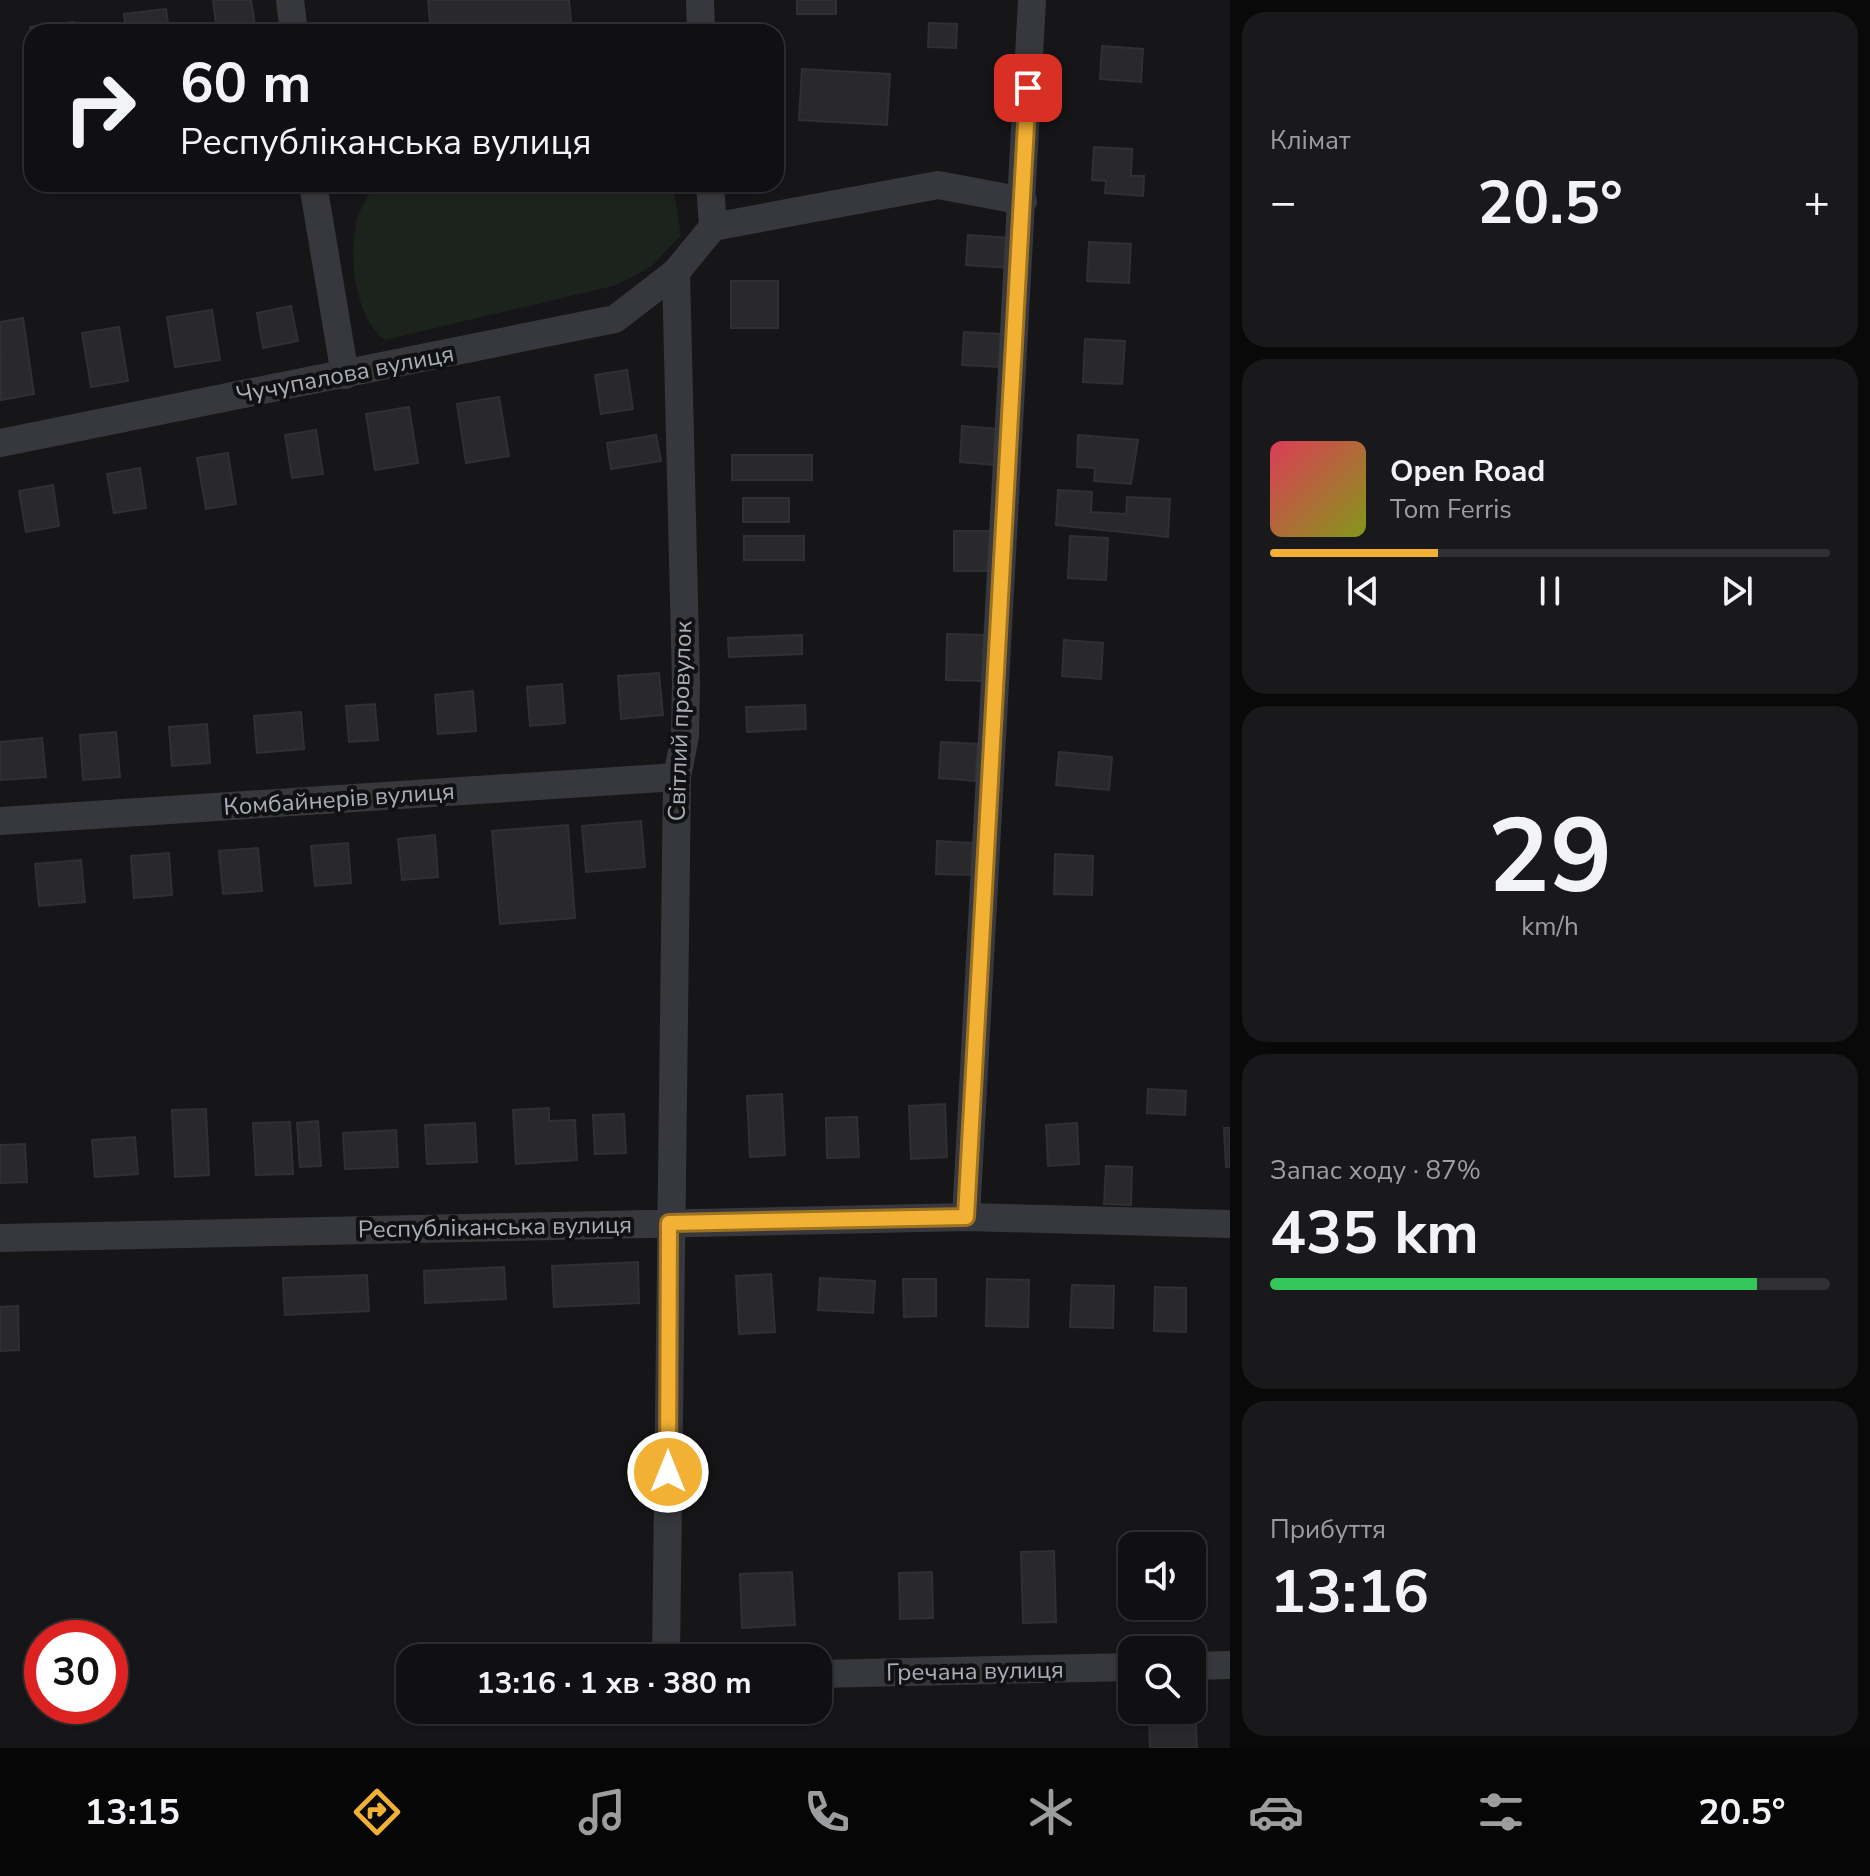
<!DOCTYPE html>
<html lang="uk">
<head>
<meta charset="utf-8">
<style>
  :root { --surface:#101012; --page:#19191b; --text:#f1f3f6; --muted:#9c9d9f; --line:#303032; --accent:#f2b134 }
  body { margin:0; font-family:"Nunito Sans",sans-serif; background:var(--page); color:var(--text); height:100vh; display:flex; flex-direction:column; font-size:30px; white-space:nowrap }
  * { box-sizing:border-box; margin:0 }
  p { font-size:26px; color:var(--muted) }
  .icon { flex:none; width:44px; height:44px; fill:none; stroke:currentColor; stroke-width:2; stroke-linecap:round; stroke-linejoin:round }
  .map { position:relative; flex:1; overflow:hidden }
  .panel { display:flex; flex-direction:column; gap:12px; padding:12px; background:#09090a; width:640px }
  .panel>* { flex:none }
  .banner { position:absolute; left:24px; top:24px; width:760px; height:168px; border-radius:24px; box-shadow:0 2px 6px #0004,0 0 0 2px var(--line); background:#101012; color:var(--text); overflow:hidden }
  .tools { position:absolute; left:1118px; top:1532px; display:grid; gap:16px }
  .tools a { display:grid; place-items:center; width:88px; height:88px; border-radius:16px; background:var(--surface); box-shadow:0 2px 6px #0004,0 0 0 2px var(--line); font-size:40px }
  .speed { position:absolute; left:24px; top:1620px; display:flex; gap:16px; font-size:40px; font-weight:700; text-align:center }
  .speed>* { display:grid; place-content:center; width:104px; height:104px; border-radius:50%; background:var(--surface); box-shadow:0 2px 6px #0004,0 0 0 2px var(--line); line-height:1 }
  .speed .limit { border:12px solid #d22; background:#fff; color:#111 }
  .pin { position:absolute; display:grid; place-items:center; width:68px; height:68px; color:#fff; margin:-34px; border-radius:16px; box-shadow:0 4px 12px #0006 }
  .me { position:absolute; width:88px; margin:-44px; rotate:0deg; stroke-linejoin:round; filter:drop-shadow(0 0 6px #0008) }
  .turn { display:flex; align-items:center; gap:28px; height:168px; padding:0 24px; font-size:36px }
  .turn .icon { width:104px; height:104px; stroke-width:2.5 }
  .turn b { display:block; font-size:56px; line-height:68px }
  .big { font-size:60px; font-weight:700; line-height:1.1 }
  .panel .card { flex:1; display:flex; flex-direction:column; justify-content:center; gap:12px; min-width:0; padding:0 28px; border-radius:24px; background:var(--page) }
  .panel .dial { align-items:center; gap:0 }
  .dial b { font-size:104px; line-height:1 }
  .song { display:flex; align-items:center; gap:24px }
  .cover { width:96px; height:96px; border-radius:12px; background:linear-gradient(135deg,hsl(350 70% 55%),hsl(70 70% 35%)) }
  .played { height:8px; border-radius:4px; background:linear-gradient(90deg,var(--accent) 30%,var(--line) 30%) }
  .keys { display:flex; justify-content:space-around; direction:ltr }
  .heat { display:flex; justify-content:space-between; align-items:center; font-size:44px; direction:ltr }
  .charge { height:12px; border-radius:6px; background:linear-gradient(90deg,#34c759 87%,var(--line) 0) }
  .trip { position:absolute; left:396px; top:1644px; width:436px; height:80px; border-radius:24px; background:var(--surface); box-shadow:0 2px 6px #0004,0 0 0 2px var(--line); font-weight:700; line-height:80px; text-align:center }
  .menu { display:flex; height:128px; justify-content:space-around; align-items:center; background:#060607; color:var(--muted) }
  .menu .icon { width:56px; height:56px }
  .menu .selected { color:var(--accent) }
  .menu b { font-size:36px; color:var(--text) }
  main { display:flex; flex:1; min-height:0 }
  .map>svg:first-child { display:block }
  .green { fill:#1c231d }
  .building { fill:#29292c; stroke:#303034; stroke-width:2 }
  .lines { fill:none; stroke-linecap:round; stroke-linejoin:round }
  .minor { stroke:#37383d; stroke-width:28 }
  .route-casing { stroke:#9d7322; stroke-width:20 }
  .route { stroke:#f2b134; stroke-width:14 }
  .labels { text-anchor:middle; stroke-width:8; stroke-linejoin:round; paint-order:stroke }
  .street-label { font-size:24px; fill:#a8adb8; stroke:#111113 }
</style>
</head>
<body>
<main>
<div class="map">
<svg width="1230" height="1748" viewBox="0 0 1230 1748">
  <rect width="100%" height="100%" fill="#161618"/>
  <path class="green" d="M376 184H660L674 193 681 235 652 266 617 285 384 340C355 314 349 262 356 223 358 211 369 195 376 184Z"/>
  <path class="building" d="M213 0H251L256 32H217Z
    M428 0H569L572 32H544V29L431 32Z
    M797 0H836V14H797Z
    M166 9 169 32H126L124 14Z
    M73 22 74 32H32V43L30 27Z
    M929 23 957 24 956 48 928 47Z
    M1102 46 1143 49 1141 82 1100 79Z
    M802 69 890 74 887 125 799 120Z
    M1094 147 1132 149 1131 176H1144L1143 196 1105 193 1106 181 1092 180Z
    M968 235 1011 238 1010 268 966 265Z
    M1089 242 1131 244 1129 283 1087 281Z
    M731 281H778V328H731Z
    M291 306 298 341 263 348 257 313Z
    M212 310 220 360 175 367 167 317Z
    M23 318 34 394 1 400 0 322Z
    M119 327 128 381 91 387 82 333Z
    M964 332 1001 334 1000 367 962 365Z
    M1085 339 1125 341 1122 384 1083 382Z
    M627 370 633 409 601 414 595 375Z
    M499 397 509 456 466 463 457 404Z
    M409 407 418 463 375 470 366 414Z
    M962 426 998 429 995 465 960 462Z
    M316 430 323 474 292 478 285 435Z
    M656 435 661 461 611 469 607 443Z
    M1078 435 1138 440 1131 484 1094 481 1095 468 1077 467Z
    M228 453 236 504 206 509 197 458Z
    M732 455H812V480H732Z
    M140 468 146 508 114 513 107 474Z
    M53 485 59 526 26 532 19 491Z
    M1058 490 1092 492 1091 512 1126 514 1127 497 1170 499 1168 537 1056 525Z
    M743 498H789V522H743Z
    M954 531H991L990 571H954Z
    M744 536H804V560H744Z
    M1070 536 1108 538 1106 580 1068 578Z
    M947 634 984 635 983 681 946 680Z
    M802 635V654L729 657 728 638Z
    M1064 640 1103 643 1101 679 1062 676Z
    M659 673 663 715 621 719 618 676Z
    M562 684 565 723 530 726 527 687Z
    M473 691 476 731 438 734 435 695Z
    M375 704 378 740 349 742 346 706Z
    M805 705 806 729 747 732 746 707Z
    M301 712 304 749 257 753 254 716Z
    M207 724 210 763 172 766 169 727Z
    M116 732 120 777 83 780 80 735Z
    M42 738 46 777 0 780V742Z
    M941 742 978 744 975 781 939 778Z
    M1059 752 1112 757 1109 790 1056 785Z
    M641 821 645 867 586 872 582 826Z
    M568 825 575 918 500 924 492 831Z
    M435 835 438 877 402 880 398 839Z
    M937 841 973 843 972 875 936 874Z
    M348 843 351 883 315 886 311 846Z
    M258 848 262 891 223 894 219 851Z
    M169 853 172 895 134 898 131 856Z
    M1055 854 1093 856 1092 895 1054 894Z
    M81 860 85 902 39 906 35 864Z
    M1148 1089 1186 1091 1185 1115 1147 1113Z
    M782 1094 785 1155 750 1157 747 1096Z
    M945 1104 947 1157 911 1159 909 1106Z
    M549 1108V1121L575 1120 577 1160 516 1164 513 1110Z
    M206 1109 209 1175 175 1177 172 1110Z
    M624 1114 626 1153 595 1154 593 1115Z
    M857 1117 859 1157 827 1158 826 1118Z
    M318 1121 321 1166 300 1167 297 1123Z
    M290 1122 293 1174 256 1175 253 1123Z
    M475 1123 477 1162 427 1164 425 1125Z
    M1077 1123 1079 1164 1048 1166 1046 1125Z
    M1224 1128H1230V1167H1226Z
    M396 1130 398 1167 345 1169 343 1133Z
    M135 1137 138 1174 95 1177 92 1140Z
    M25 1144 27 1182 0 1183V1145Z
    M1106 1166 1132 1167 1131 1205 1104 1204Z
    M638 1262 639 1303 554 1307 552 1266Z
    M504 1267 506 1299 425 1303 424 1271Z
    M771 1274 775 1332 739 1334 736 1276Z
    M367 1275 369 1311 285 1315 283 1278Z
    M820 1278 875 1281 873 1313 818 1310Z
    M903 1279H936V1316L904 1317Z
    M987 1279 1029 1280 1028 1327 986 1326Z
    M1072 1285 1114 1286 1113 1328 1070 1327Z
    M1155 1287 1186 1288V1332L1154 1331Z
    M18 1306 19 1350 0 1351V1307Z
    M1054 1551 1056 1622 1023 1623 1021 1552Z
    M792 1572 795 1625 742 1628 740 1574Z
    M932 1572 933 1618 900 1619 899 1573Z
    M1126 1584H1132V1606H1164V1620H1126Z
    M1192 1708H1195L1197 1748H1150L1149 1710Z"/>
  <g class="lines">
    <path class="minor" d="M290 0 294 32
      M700 0 701 32
      M313 184 345 375
      M713 227 938 185 1023 201
      M0 443 615 319 676 272
      M0 821 677 777
      M966 1217 1032 0
      M0 1238 966 1217 1230 1224
      M666 1658 677 777 685 736 686 683 676 272 713 227 710 184
      M1192 1666 1230 1665
      M818 1674 1132 1667"/>
  </g>
  <g class="lines">
    <g class="route-casing">
      <path id="route" d="M668 1472 669 1223 966 1217 1028 88"/>
    </g>
    <use href="#route" class="route"/>
  </g>
  <g class="labels">
    <g class="street-label">
      <text transform="translate(345 374) rotate(-11)" y="8">Чучупалова вулиця</text>
      <text transform="translate(680 721) rotate(-88)" y="8">Світлий провулок</text>
      <text transform="translate(339 799) rotate(-4)" y="8">Комбайнерів вулиця</text>
      <text transform="translate(495 1227) rotate(-1)" y="8">Республіканська вулиця</text>
      <text transform="translate(975 1671) rotate(-1)" y="8">Гречана вулиця</text>
    </g>
  </g>
</svg>
<div class="tools">
<a><svg class="icon" aria-label="sound" viewBox="0 0 24 24"><path d="M4 9h4l5-4v14l-5-4H4zM17 9q2 3 0 6"/></svg></a>
<a><svg class="icon" aria-label="search" viewBox="0 0 24 24"><circle cx="10" cy="10" r="6"/><path d="M15 15l6 6"/></svg></a>
</div>
<div class="speed"><div class="limit">30</div></div>
<div class="pin" style="left:1028px;top:88px;background:#d93025"><svg class="icon" aria-label="arrive" viewBox="0 0 24 24"><path d="M6 21V4h12l-3 4 3 4H6"/></svg></div>
<svg class="me" style="left:668px;top:1472px" viewBox="-20 -20 40 40"><circle r="17" fill="#f2b134" stroke="#fff" stroke-width="3"/><path d="M0-11L8 9 0 5-8 9z" fill="#fff"/></svg>
<div class="trip">13:16 · 1 хв · 380 m</div>
<div class="banner">
<div class="turn"><svg class="icon" aria-label="right" viewBox="0 0 24 24"><path d="M7 20v-9h11M14 6l5 5-5 5"/></svg><div><b>60 m</b>Республіканська вулиця</div></div>
</div>
</div>
<section class="panel">
<div class="card"><p>Клімат</p>
<div class="heat"><a>−</a><b class="big">20.5°</b><a>+</a></div>
</div>
<div class="card">
<div class="song"><i class="cover"></i><div><b>Open Road</b><p>Tom Ferris</p></div></div>
<div class="played"></div>
<div class="keys"><svg class="icon" aria-label="previous" viewBox="0 0 24 24"><path d="M18 5L8 12l10 7zM5 5v14"/></svg><svg class="icon" aria-label="pause" viewBox="0 0 24 24"><path d="M8 5v14M16 5v14"/></svg><svg class="icon" aria-label="next" viewBox="0 0 24 24"><path d="M6 5l10 7-10 7zM19 5v14"/></svg></div>
</div>
<div class="card dial"><b>29</b><p>km/h</p></div>
<div class="card"><p>Запас ходу · 87%</p><b class="big">435 km</b><div class="charge"></div></div>
<div class="card"><p>Прибуття</p><b class="big">13:16</b></div>
</section>
</main>
<nav class="menu">
<b>13:15</b>
<svg class="icon selected" aria-label="directions" viewBox="0 0 24 24"><path d="M12 3l9 9-9 9-9-9zM9 14v-3h6M13 9l2 2-2 2"/></svg>
<svg class="icon" aria-label="music" viewBox="0 0 24 24"><path d="M9 18V5l10-2v13"/><circle cx="6" cy="18" r="3"/><circle cx="16" cy="16" r="3"/></svg>
<svg class="icon" aria-label="phone" viewBox="0 0 24 24"><path d="M5 4h4l2 5-3 2q2 4 5 5l2-3 5 2v4C11 20 4 13 5 4z"/></svg>
<svg class="icon" aria-label="climate" viewBox="0 0 24 24"><path d="M12 3v18M4 7l16 10M4 17L20 7"/></svg>
<svg class="icon" aria-label="car" viewBox="0 0 24 24"><path d="M5 17H2v-5l4-1 3-4h7l3 4 3 1v5h-3M9 17h6M6 11h13"/><circle cx="7" cy="17" r="2"/><circle cx="17" cy="17" r="2"/></svg>
<svg class="icon" aria-label="filters" viewBox="0 0 24 24"><path d="M4 7h16M4 17h16"/><circle cx="9" cy="7" r="2"/><circle cx="15" cy="17" r="2"/></svg>
<b>20.5°</b>
</nav>
</body>
</html>
